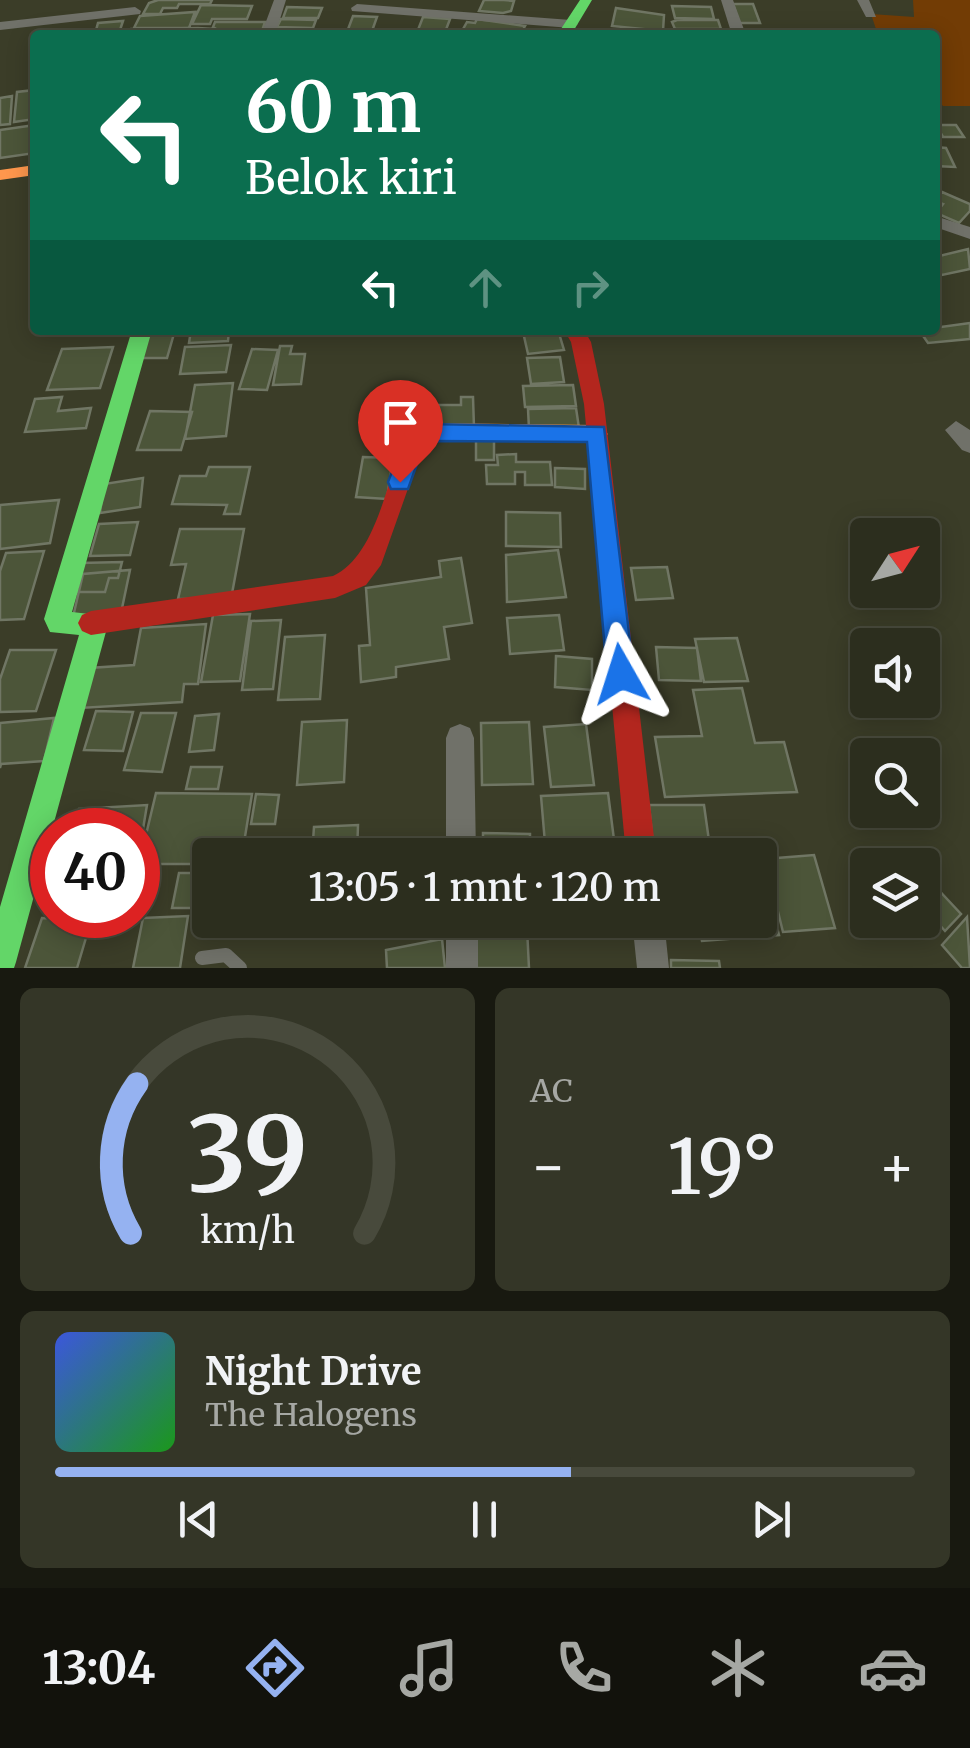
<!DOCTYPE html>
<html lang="id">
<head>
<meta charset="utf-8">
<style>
  :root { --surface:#2c2e1e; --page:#343627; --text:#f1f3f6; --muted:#a6a8a4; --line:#484a3c; --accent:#95b2f1 }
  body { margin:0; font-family:Merriweather,serif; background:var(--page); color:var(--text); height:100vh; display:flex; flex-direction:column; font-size:38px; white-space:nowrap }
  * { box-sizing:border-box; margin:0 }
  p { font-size:32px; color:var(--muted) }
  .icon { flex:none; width:55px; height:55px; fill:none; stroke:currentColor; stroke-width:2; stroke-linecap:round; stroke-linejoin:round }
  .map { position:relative; height:968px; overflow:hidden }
  .drawer { display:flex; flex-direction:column; gap:20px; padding:20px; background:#181910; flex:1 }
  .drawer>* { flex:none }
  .banner { position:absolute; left:30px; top:30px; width:910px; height:305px; border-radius:10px; box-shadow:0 5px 25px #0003,0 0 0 2px var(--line); background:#0b6e4f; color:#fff; overflow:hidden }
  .needle { width:65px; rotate:54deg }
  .buttons { position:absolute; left:850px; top:518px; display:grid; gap:20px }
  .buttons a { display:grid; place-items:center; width:90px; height:90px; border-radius:10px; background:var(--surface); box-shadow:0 5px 25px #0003,0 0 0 2px var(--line); font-size:50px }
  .speed { position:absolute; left:30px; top:808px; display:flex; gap:20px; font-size:50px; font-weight:700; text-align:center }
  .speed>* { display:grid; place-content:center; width:130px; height:130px; border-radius:50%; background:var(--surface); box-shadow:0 5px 25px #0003,0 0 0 2px var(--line); line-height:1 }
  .speed .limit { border:15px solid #d22; background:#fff; color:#111 }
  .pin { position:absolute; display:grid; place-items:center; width:85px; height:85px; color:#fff; margin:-102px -42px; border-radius:50% 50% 50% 0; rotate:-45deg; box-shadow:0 0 10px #0007 }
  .pin .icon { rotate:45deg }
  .me { position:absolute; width:110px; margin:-55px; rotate:354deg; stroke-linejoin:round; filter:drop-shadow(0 0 8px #0008) }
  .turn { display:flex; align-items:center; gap:35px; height:210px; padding:0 50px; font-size:45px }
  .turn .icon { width:130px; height:130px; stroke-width:2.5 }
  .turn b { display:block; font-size:70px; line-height:85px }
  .lanes { display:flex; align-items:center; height:95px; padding:0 50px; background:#0003; justify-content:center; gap:50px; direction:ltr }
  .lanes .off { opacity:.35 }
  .big { font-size:75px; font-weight:600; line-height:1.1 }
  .drawer .card { flex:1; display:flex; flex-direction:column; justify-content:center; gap:15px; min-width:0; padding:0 35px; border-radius:15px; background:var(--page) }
  .drawer .dial { align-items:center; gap:0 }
  .dial svg { height:260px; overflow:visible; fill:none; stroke:var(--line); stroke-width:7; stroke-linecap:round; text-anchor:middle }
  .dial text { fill:var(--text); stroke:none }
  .song { display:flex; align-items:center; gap:30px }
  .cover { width:120px; height:120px; border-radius:15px; background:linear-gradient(135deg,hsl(230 70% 55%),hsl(120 70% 35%)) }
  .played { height:10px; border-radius:5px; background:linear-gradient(90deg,var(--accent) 60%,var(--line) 60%) }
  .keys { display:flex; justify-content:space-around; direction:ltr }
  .heat { display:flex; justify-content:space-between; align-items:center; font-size:55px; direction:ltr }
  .drawer .tiles { flex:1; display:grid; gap:20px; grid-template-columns:1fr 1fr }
  .card:last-child { grid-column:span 2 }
  .trip { position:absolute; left:192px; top:838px; width:585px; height:100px; border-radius:10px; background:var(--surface); box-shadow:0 5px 25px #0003,0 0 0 2px var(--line); font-weight:600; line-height:100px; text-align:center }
  .tabs { display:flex; height:160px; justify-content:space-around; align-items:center; background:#12120c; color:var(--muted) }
  .tabs .icon { width:70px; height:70px }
  .tabs .active { color:var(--accent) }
  .tabs b { font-size:45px; color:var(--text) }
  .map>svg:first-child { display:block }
  .green { fill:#723c05 }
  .building { fill:#4c5539; stroke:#707664; stroke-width:2.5 }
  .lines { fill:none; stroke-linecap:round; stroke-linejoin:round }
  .lane { stroke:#707169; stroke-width:14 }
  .street { fill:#707169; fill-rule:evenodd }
  .fast { fill:#63d668; fill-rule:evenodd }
  .slow { fill:#ff974d; fill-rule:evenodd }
  .jam { fill:#b3261e; fill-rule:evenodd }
  .route { fill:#1a73e8; stroke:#114b97; stroke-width:2.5 }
</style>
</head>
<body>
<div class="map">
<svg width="970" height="968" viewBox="0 0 970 968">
  <rect width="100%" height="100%" fill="#3b3d28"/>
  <path class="green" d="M913 0H970V106H943L935 97V35H878L871 14 914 17Z"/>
  <path class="building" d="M158 0H212L210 4H179L177 8H163L160 14H143L149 3Z
    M484 0H504L514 1 511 11 503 13 479 11Z
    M733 4H753L760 23H739Z
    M201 5 252 6 247 19H212L210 24H192Z
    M672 6 711 7 714 19 675 18Z
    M287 7 322 8 318 18H283Z
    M616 8 664 15 663 31 612 26Z
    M195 12 189 28H134L140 16Z
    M353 16 377 17 372 31 347 32Z
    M423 17 450 19 444 35H416Z
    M281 19 316 20 313 28 277 27Z
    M477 19 525 26 520 35 462 31 467 22 475 23Z
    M677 20H718L721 29H675L672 22Z
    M123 21 119 33 95 34 98 23Z
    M215 22H265L262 31H234L226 35 213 27Z
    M198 28 214 29 222 35H127L131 29Z
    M35 90V119L14 122 17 92Z
    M12 96 10 124 0 125V98Z
    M35 125V153L0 158V130Z
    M936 125H956L964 137H943Z
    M935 147 946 148 955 167 935 166Z
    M942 192 970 204V211L959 223 936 213 943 204 935 201Z
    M968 249 970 269 942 275 935 269V257Z
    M970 323V339L928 343 919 330Z
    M147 330H175L167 358H137Z
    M191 330H229L228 341 189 343Z
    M558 330 564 350 528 354 523 332Z
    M231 345 226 372 180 374 185 347Z
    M280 346H292L290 354H305L301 384 273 385Z
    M113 347 100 388 47 390 62 349Z
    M252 349 278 350 267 390 239 389Z
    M560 357 564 382 531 384 527 358Z
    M233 383 226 436 185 439 195 385Z
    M573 385 576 406 525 407 523 386Z
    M62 397 58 411 91 408 86 428 25 432 35 399Z
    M461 397H473L474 428H434V405H461Z
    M576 408 579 428 529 429 528 409Z
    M150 411 192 412 181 450H137Z
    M476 439H494V460H476Z
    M516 454V462H550L552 485H525V472H515V484H487L486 465H498L497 455Z
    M363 457 393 458 387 499 356 497Z
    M209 467H250L240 514H224L227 505 172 504 180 476H206Z
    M555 468 585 469V489L555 487Z
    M143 478 140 507 100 513 104 484Z
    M59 500 50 543 0 549V505Z
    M506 512 560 513 561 547 506 546Z
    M138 522 130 555 90 556 99 524Z
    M180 529H244L231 599H178L186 564 171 565Z
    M558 550 566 597 507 602 506 555Z
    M44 551 24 619 0 620V571L6 553Z
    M461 558 472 623 444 627 449 659 396 667V677L361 682 359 646 370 645 366 588 441 577 439 561Z
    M122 562 118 578H109L105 592H71L80 563Z
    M667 567 673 598 636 600 631 568Z
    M130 570 121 613 73 617 83 574Z
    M250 614 240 681 201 682 213 615Z
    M559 615 564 650 510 654 507 618Z
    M281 620 273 689 242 690 251 621Z
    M206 624 198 684H184L182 702 80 708 89 668 134 665 141 628Z
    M325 635 320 699 278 700 285 637Z
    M737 638 748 681 704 682 695 639Z
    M656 647 697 648 701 681 659 680Z
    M10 650H56L36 711 0 712V679Z
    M556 656 592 659V690L555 687Z
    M742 688 755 743 784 742 797 792 665 797 655 737 702 736 693 690Z
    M96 711 133 712 123 751 84 750Z
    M141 713H176L162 772 124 770Z
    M219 714 214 750 189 752 195 716Z
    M54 718 44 761 1 764 0 768V723Z
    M347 720 344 782 297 785 302 722Z
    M529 722 533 784 482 785 481 723Z
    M586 724 594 785 551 787 544 727Z
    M191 767H222L218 789H186Z
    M156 793 252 794 242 855H210V864H139Z
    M608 793 616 855H546L541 796Z
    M256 794 279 795 275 824H251Z
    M147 805 138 859V830H74L79 809Z
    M649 805H704L711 855H654Z
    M358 825 357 855H312L314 827Z
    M483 833 530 834V855H483Z
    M814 855 835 928 783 932 765 859Z
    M179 873H210V908H172Z
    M760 877H764L779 935 702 941 698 920H760Z
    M933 884 961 914 945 931 922 905V896Z
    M188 916 180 968H133L143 918Z
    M967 917 970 968H962L942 945Z
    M42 918 91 921 77 968H25Z
    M527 928 529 968H467L466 930Z
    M442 939 445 968H387L386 950Z
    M671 960 719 961 720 968H671Z"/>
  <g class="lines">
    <path class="lane" d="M202 958 226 955 240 968"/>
    <path class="street" d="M274 0H286L275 35H261Z
      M721 0H733L746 35H732Z
      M857 0H869L876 17H866Z
      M357 4 571 20 578 24 571 28 352 11 351 8Z
      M135 7 141 11 140 14 0 30V22Z
      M935 216 970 227V239L935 227Z
      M956 421 970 430V453L962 450 945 430Z
      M460 724 470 728 474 738 476 855H446V738L450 728Z
      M446 920H478V968H446Z
      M632 920H664L669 968H637Z"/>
    <path class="fast" d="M580 0H592L571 35H557Z
      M132 330H152L72 612 98 615 107 628 16 962 14 968H0V907L79 635 50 632 44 619Z"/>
    <path class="slow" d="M35 165V175L0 180V170Z
      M428 423 597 425 608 434 597 443 433 441 419 455H403L400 449 420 426Z"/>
    <path class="jam" d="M564 330H584L591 342 604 404 656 855H626L584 404 571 342Z
      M411 440 419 443 422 449 381 565 366 585 335 598 91 635 82 631 78 623 82 615 91 611 333 576C373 558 386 489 400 449L403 443Z"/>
  </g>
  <path class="route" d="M428 424 604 427 634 674 630 683 621 687 611 683 607 674 587 442 432 441 422 450 408 489H391L388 482 405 438Z"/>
</svg>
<div class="buttons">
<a><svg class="needle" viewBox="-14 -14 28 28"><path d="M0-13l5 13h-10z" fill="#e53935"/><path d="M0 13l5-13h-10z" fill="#a6a8a4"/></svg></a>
<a><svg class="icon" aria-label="sound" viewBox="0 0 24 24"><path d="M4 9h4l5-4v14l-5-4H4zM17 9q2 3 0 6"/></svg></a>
<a><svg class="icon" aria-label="search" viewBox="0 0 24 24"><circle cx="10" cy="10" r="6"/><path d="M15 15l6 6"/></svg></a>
<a><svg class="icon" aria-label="layers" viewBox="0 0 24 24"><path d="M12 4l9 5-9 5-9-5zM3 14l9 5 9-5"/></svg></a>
</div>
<div class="speed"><div class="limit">40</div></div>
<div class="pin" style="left:400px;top:482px;background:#d93025"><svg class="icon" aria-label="arrive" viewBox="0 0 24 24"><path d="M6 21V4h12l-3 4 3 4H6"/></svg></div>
<svg class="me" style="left:621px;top:674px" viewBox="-20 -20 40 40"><path d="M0-17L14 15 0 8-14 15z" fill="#1a73e8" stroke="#fff" stroke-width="4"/></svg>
<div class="trip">13:05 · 1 mnt · 120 m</div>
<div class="banner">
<div class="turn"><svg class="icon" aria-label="left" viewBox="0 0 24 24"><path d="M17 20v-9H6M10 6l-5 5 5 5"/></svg><div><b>60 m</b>Belok kiri</div></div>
<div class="lanes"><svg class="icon" aria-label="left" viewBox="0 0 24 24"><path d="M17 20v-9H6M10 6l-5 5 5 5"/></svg><svg class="icon off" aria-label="ahead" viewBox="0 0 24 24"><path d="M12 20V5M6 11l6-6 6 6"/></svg><svg class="icon off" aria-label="right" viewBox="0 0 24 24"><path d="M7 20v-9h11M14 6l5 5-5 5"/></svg></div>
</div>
</div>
<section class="drawer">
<div class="tiles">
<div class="card dial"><svg viewBox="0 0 100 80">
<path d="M14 69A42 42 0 1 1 86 69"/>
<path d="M14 69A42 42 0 0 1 16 23" stroke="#95b2f1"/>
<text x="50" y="56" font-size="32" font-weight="700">39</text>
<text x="50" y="72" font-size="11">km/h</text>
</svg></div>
<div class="card"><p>AC</p>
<div class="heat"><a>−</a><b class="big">19°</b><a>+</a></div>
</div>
<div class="card">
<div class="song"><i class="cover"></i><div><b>Night Drive</b><p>The Halogens</p></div></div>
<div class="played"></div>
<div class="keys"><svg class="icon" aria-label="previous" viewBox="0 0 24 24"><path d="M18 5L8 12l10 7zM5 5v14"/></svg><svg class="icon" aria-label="pause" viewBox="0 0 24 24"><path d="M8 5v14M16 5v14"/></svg><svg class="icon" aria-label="next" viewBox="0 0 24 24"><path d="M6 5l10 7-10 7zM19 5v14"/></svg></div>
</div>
</div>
</section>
<nav class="tabs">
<b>13:04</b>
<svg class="icon active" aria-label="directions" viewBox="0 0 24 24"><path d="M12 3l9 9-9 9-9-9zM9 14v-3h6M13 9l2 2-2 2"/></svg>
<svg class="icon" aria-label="music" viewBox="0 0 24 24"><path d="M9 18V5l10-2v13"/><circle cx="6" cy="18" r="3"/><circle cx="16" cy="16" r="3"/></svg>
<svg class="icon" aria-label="phone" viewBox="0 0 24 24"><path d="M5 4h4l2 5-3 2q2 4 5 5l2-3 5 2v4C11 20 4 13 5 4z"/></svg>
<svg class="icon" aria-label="climate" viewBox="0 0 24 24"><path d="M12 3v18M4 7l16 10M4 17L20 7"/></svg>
<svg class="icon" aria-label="car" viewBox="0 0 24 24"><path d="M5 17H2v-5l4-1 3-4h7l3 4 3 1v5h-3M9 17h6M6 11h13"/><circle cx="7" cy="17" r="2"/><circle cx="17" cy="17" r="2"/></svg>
</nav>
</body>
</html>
